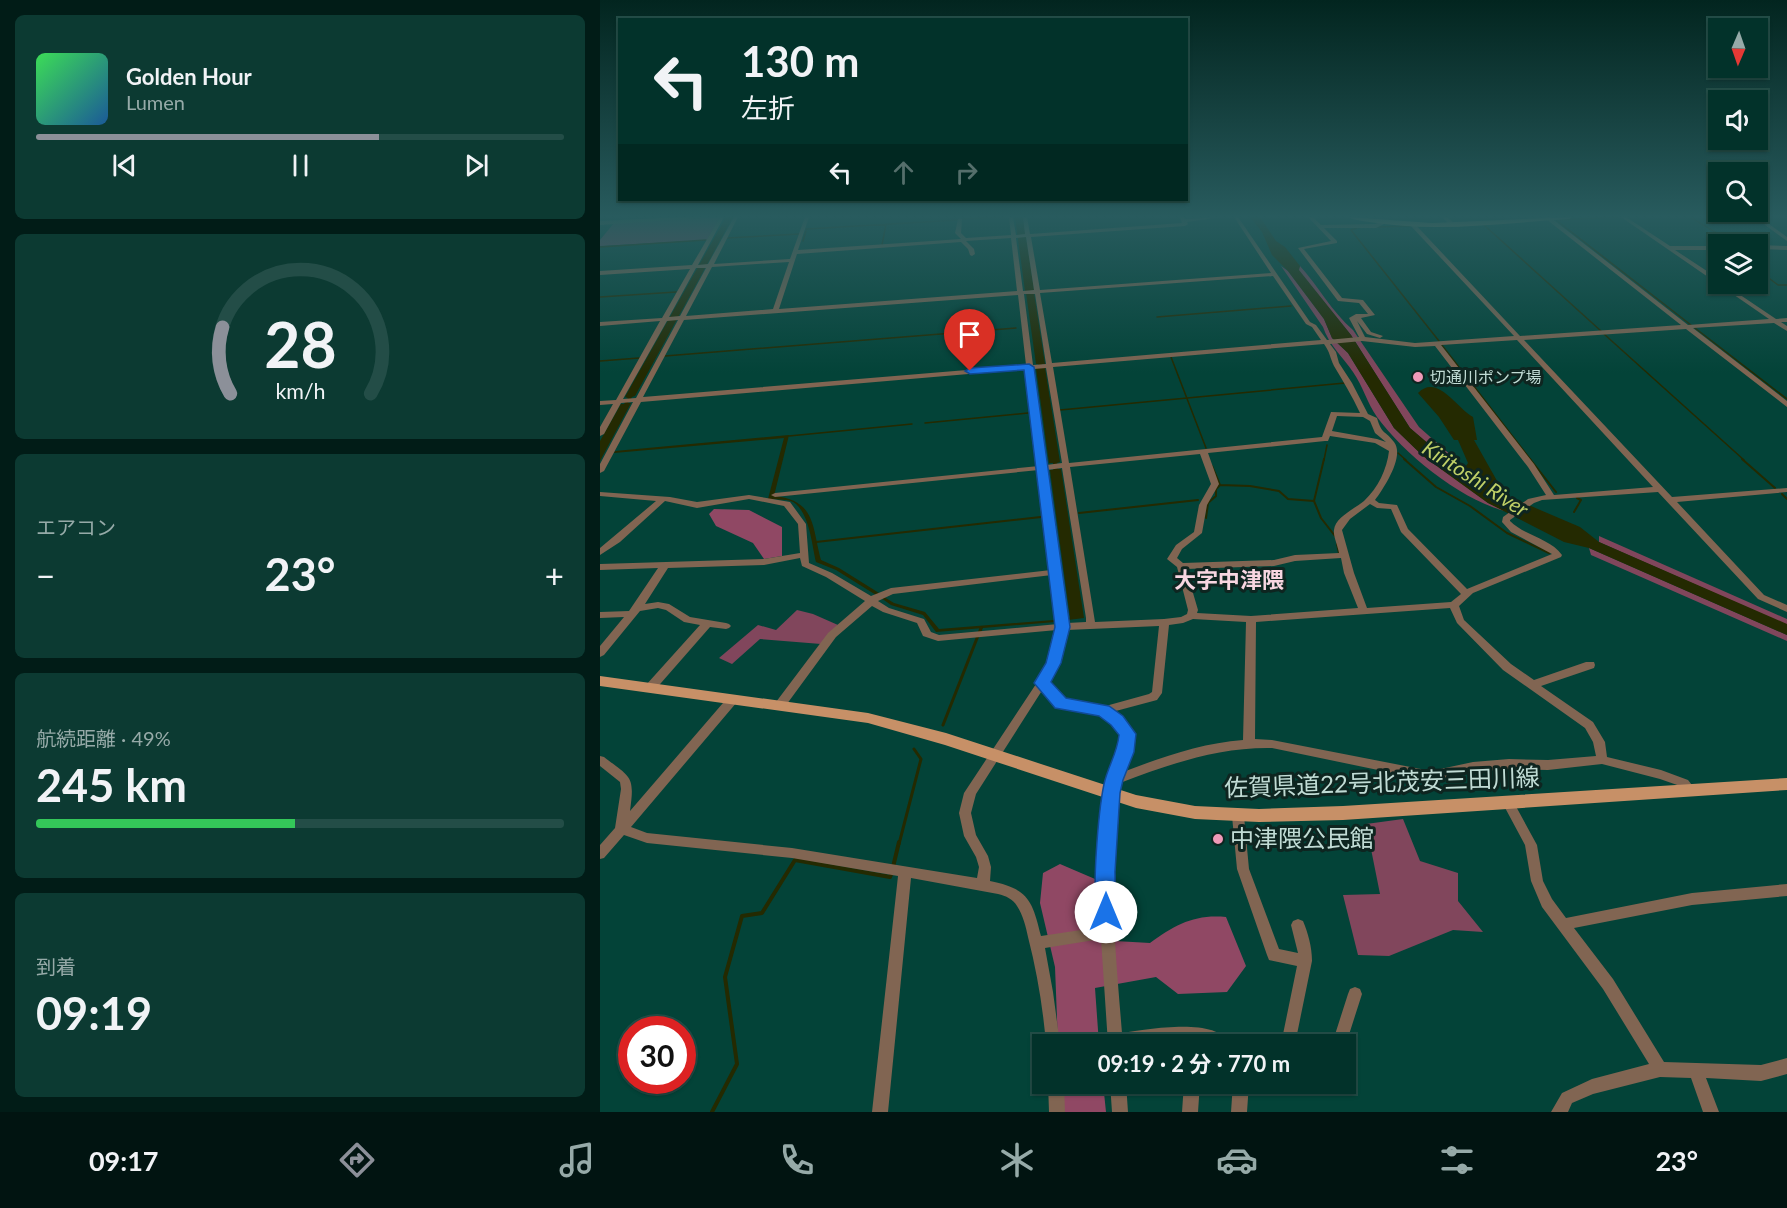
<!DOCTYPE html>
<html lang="ja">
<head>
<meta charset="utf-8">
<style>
  :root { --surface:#02322a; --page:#0c3a32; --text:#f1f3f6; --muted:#96aaa8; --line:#234d47; --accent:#8c9099 }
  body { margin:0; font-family:Lato,"Noto Sans JP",sans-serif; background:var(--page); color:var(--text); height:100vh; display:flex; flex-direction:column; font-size:22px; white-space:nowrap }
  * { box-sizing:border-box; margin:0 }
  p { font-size:20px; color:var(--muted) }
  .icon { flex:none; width:33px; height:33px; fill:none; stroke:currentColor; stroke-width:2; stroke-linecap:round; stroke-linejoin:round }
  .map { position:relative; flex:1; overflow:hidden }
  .details { display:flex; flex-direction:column; gap:15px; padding:15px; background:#011c17; width:600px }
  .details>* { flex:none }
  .hud { position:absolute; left:18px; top:18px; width:570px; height:183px; border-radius:0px; box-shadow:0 2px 4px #0004,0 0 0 2px var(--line); background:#02322a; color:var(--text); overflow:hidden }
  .needle { width:39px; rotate:182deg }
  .buttons { position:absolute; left:1108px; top:18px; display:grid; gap:12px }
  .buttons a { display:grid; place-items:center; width:60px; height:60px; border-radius:0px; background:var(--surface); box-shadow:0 2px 4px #0004,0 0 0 2px var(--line); font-size:30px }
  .speed { position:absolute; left:18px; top:1016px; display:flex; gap:12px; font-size:30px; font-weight:700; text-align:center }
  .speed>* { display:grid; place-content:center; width:78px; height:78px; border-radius:50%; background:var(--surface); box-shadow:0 2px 4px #0004,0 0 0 2px var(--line); line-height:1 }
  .speed .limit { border:9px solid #d22; background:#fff; color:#111 }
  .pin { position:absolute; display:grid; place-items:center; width:51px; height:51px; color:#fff; margin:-62px -26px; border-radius:50% 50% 50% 0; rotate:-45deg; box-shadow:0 0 6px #0007 }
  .pin .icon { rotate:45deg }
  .me { position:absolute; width:66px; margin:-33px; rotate:0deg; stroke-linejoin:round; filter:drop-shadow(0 0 4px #0008) }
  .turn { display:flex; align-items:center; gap:21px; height:126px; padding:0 24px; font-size:27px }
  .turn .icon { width:78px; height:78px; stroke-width:2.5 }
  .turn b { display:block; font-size:42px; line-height:51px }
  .lanes { display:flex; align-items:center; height:57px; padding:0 24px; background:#0003; justify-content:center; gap:30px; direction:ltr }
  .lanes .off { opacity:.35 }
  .big { font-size:45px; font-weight:700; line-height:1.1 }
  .details .card { flex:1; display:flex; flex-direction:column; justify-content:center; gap:9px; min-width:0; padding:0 21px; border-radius:9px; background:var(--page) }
  .details .dial { align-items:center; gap:0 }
  .dial svg { height:156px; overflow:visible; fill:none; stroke:var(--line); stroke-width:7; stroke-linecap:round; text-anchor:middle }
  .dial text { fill:var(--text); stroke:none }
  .song { display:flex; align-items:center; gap:18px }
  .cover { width:72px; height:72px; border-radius:9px; background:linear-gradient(135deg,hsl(130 70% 55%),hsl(210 70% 35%)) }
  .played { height:6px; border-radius:3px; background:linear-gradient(90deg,var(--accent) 65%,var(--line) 65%) }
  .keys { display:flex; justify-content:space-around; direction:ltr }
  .heat { display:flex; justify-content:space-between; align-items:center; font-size:33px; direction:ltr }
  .charge { height:9px; border-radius:4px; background:linear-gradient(90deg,#34c759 49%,var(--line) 0) }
  .trip { position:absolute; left:432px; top:1034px; width:324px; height:60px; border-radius:0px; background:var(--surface); box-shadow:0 2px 4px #0004,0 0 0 2px var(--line); font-weight:700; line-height:60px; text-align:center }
  .menu { display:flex; height:96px; justify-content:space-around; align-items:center; background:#011411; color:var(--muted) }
  .menu .icon { width:42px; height:42px }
  .menu .active { color:var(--accent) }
  .menu b { font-size:27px; color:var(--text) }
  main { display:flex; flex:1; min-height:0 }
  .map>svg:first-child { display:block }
  .green { fill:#81465c }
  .forest { fill:#904864 }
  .water { fill:#242a01 }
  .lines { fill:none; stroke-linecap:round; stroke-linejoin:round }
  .stream-far3 { stroke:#242a01; stroke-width:1.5 }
  .stream-far2 { stroke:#242a01; stroke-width:2 }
  .stream-far1 { stroke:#242a01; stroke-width:3 }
  .stream { stroke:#242a01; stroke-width:4 }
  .minor { fill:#816552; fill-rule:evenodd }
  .major { fill:#c79067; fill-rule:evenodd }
  .route { fill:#1a73e8; stroke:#114b97; stroke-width:1.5 }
  .poi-dot { fill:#ef9ab8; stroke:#0e2520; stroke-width:2 }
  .labels { text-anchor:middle; stroke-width:6; stroke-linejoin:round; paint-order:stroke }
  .far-poi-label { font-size:16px; fill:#c1dcd5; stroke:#0e2520; text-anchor:start }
  .water-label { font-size:21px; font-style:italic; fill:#bfd067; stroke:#0e2520 }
  .quarter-label { font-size:22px; font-weight:bold; fill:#f8d6e1; stroke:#0e2520 }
  .near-street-label { font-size:24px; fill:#c1dcd5; stroke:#0e2520 }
  .near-poi-label { font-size:24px; fill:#c1dcd5; stroke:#0e2520; text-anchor:start }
</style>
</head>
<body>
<main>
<section class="details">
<div class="card">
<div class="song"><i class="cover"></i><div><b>Golden Hour</b><p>Lumen</p></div></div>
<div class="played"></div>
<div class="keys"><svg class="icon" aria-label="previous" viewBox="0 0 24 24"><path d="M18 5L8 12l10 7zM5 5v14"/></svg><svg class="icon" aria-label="pause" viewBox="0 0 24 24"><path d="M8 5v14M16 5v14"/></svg><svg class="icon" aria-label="next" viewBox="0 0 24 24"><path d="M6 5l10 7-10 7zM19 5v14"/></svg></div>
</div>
<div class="card dial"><svg viewBox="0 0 100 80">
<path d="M14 69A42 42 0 1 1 86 69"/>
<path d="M14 69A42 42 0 0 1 10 35" stroke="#8c9099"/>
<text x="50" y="56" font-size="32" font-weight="700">28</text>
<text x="50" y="72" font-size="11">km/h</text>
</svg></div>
<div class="card"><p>エアコン</p>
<div class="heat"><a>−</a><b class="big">23°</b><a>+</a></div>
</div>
<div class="card"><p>航続距離 · 49%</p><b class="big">245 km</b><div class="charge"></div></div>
<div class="card"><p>到着</p><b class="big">09:19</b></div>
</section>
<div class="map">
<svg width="1187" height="1112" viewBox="0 0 1187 1112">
  <rect width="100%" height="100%" fill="#034338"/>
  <path class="green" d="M120 217 107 240 0 246V240L14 223Z
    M681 266 688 271 724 319 732 338 748 353 794 428 823 456 888 503 905 511C861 500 804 454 777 417 767 403 763 386 753 372 743 357 729 345 723 327Z
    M700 266C719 287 732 312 753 330L819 427 862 465 831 446 810 428 751 335 698 270Z
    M999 536 1187 619V625L999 542Z
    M989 548 1187 635V641L991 555Z
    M197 610 213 614 238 625 221 644 160 639 132 664 119 658 158 625 176 630Z
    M803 819 820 861 858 873V901L883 932 853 930 789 956 758 955 743 895 780 894 766 824Z"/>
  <path class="forest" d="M114 509 149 510 182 527V556L164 559 153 543 116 526 109 514Z
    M460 864 495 879 498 940 550 943C575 925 594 914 626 917L646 966 627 992 578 994 556 977 495 988 499 1044H458L455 967 440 903 443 873Z
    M460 1083H503L506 1112H461Z"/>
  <path class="water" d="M126 217H133L35 396 32 397 28 403H31L0 461V441L21 404H24L28 398 25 397Z
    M415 217H423L434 290 431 291 434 293 445 364H442V367L445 368 460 462 457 463 458 469H461L484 618 468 620 470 617 450 470H453V463H449L436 368 439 367 438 364H436L426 293H428L425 291Z
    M650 217H660L676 241 685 247 700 266 699 270 751 335 810 428 831 446 862 465 866 466 868 463 858 440H854L839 417 818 393C837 373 857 408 873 417L877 440H874L905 495 980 527 999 542 1187 624V635L989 548 964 542 888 503 823 456 794 428 748 353 732 338 724 319 688 271 672 255 662 232Z
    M189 435 174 496C216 500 212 527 221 560L239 568 279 593 276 595 236 570 216 562C212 545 210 517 196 504 189 498 177 500 168 499L184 438 14 453 15 451Z
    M284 597 294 603 325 612 339 629 454 620 455 622 336 632 323 615 291 605 281 598Z"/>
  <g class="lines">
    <path class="stream-far3" d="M1090 217 1135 244
      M362 219 403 217
      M956 220 1091 325
      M956 220 1019 217
      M883 224 1001 331
      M759 227 751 230 839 341
      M777 227 810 226
      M206 229 358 220
      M127 238 199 234
      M203 241 206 231
      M282 245 286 224
      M0 247 106 240
      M1158 270 1178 285H1187
      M0 297 76 292
      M557 317 691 306
      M1095 328 1187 399
      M1004 334 1144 460
      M841 344 931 460
      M65 356 416 328
      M571 357 606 448
      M0 361 39 358
      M460 410 745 383
      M325 423 428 413
      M189 436 312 424
      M798 453 806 460
      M724 460 727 445"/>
    <path class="stream-far2" d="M804 459 836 487 870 506 907 533 949 553
      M930 459 956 492
      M1142 459 1175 488
      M612 466 620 485 650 486 679 491 688 499 714 501 721 518 735 536
      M1182 494 1187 499
      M714 501 724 459
      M974 512 981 500 977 498
      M479 513 598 500
      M606 518 608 503 616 496V489L620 485
      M216 542 441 517
      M737 544 739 553
      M381 630 382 627"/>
    <path class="stream-far1" d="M343 725 381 628
      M299 844 321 759 314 749"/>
    <path class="stream" d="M293 867 299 842
      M112 1112 137 1064 125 977 142 916 162 913 195 860 290 877 292 872"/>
    <path class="minor" d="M79 217H104L102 218 0 225V221Z
      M120 217H124L98 265 108 264 134 217H138L114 264 190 259 205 217H209L198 250 361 239 355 233 358 219 360 218 362 219 361 233 366 238 411 235 409 217H413L416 235 425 234 423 217H427L430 234 582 223 580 217H584L585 219 621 217 587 222 588 224 585 226 431 237 440 290 671 273 634 217H638L710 322 716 325 727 340 759 337 749 318 756 314H768L759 303 738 301 698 248 731 241 708 217H713L721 225 775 224 784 220 787 222 786 223 776 228H724L737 241V243L704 249 742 298 763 300 775 315 761 318 771 332 783 336 780 338 767 334 757 321 765 337 815 343 914 336 810 225V223H814L920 336 1081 325 946 219V217H950L1088 325 1169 319 1021 217H1026L1070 246H1119V250H1075L1119 279V284H1124L1176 319 1187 318V322H1181L1187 326V331L1174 323 1093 328 1187 401V407L1086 329 924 340 1072 497 1187 488V492L1077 502 1164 595 1187 605V612L1158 599 1058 492 942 500 934 503 910 520V521C925 536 950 538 962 555L961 557 873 593 859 606 864 620 911 664 934 680 986 662H994L995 665 994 668 941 686 993 722 1005 742 1007 757 1061 770 1088 780 1096 790 1094 793 1090 795 1086 793 1080 786 1060 779 1002 764 948 770 909 769 873 772 831 781 672 748C618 747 570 764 520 783 514 803 515 826 514 847 511 909 517 971 522 1033 545 1030 618 1016 629 1044H606L586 1041 548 1044H508L501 939 445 948 453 992 460 1044H446C443 1008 437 972 428 937 426 927 423 915 417 906 413 899 406 896 398 894L311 878 288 1112H272L298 876 192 858 47 843 24 835 4 858 0 859V845L15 828 21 789 20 782 0 766V756L4 757C31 778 35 775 30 811L129 696 133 695 137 696 138 699 137 702 31 827 47 833 192 848 377 878 379 867 376 857 364 836 359 813 364 793 438 681 448 662 457 630 338 641 323 636 317 623 283 612 272 606 236 637 184 708 180 709 176 708 175 705 176 702 228 633 265 601 226 577 202 566 200 558 164 565 68 568 45 604 58 602 69 604 90 617 126 623 129 624 131 626 129 628 126 629 110 627 54 691H46L45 688 46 685 100 625 84 622 66 610 58 608 40 611 4 655 0 657V646L24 617 0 618V612L29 611 58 568 0 570V564L164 559 200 553 198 524 184 506 149 499 97 508 65 501 20 542 0 555V548L56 501 0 496V492L70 497 97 502 149 495 190 502 206 524 209 563 232 573 271 596 291 588 451 570 439 470 175 497 171 495 175 493 439 466 427 369 41 402 4 471 0 473V464L33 402 21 403 4 434 0 436V427L13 404 0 405V401L16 400 60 321 0 326V322L62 318 90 269 0 275V271L92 265ZM426 237 434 290 423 291 416 238ZM411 238 417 291 179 309 197 254 361 242 368 249 370 255 372 256 375 254 374 249 366 241ZM189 262 173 309 86 316 112 267ZM96 268H106L80 316 69 317ZM673 276 706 324 712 327 721 340 452 363 440 293ZM424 294H435L446 364 433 365ZM418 295 426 365 43 397 84 320ZM78 320 36 398 23 399 67 321ZM917 340 1053 487 954 495 934 464 841 345ZM762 341 815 347 835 346 928 467 946 495 928 499 903 517 902 522 911 532 952 554 867 589 808 529 797 505 779 503 775 500C784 488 805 456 794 442 785 430 782 435 777 418L768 414 752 383 739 363 736 352 730 344ZM724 344C730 352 730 358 734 366 743 381 752 396 760 413L731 412 722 437 469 463 453 367ZM446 368 462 463 446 465 434 369ZM737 416 763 417 770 421 775 433 786 442 777 439 732 431ZM730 436 775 443 789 451C787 469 778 488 764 501 756 508 735 517 734 530 733 536 738 546 739 553L695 555 674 560 583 563 577 558 582 549 602 533 607 505 619 484 608 453 725 441H728ZM600 454 611 484 599 505 594 532 576 545 567 559 577 567 588 610 587 614 581 617 564 619 495 622 470 467ZM462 468 486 618V622L467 623 447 470ZM770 504 777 508 791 509 801 532 861 594 851 602 767 608 754 573 742 530 750 519ZM741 558 744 573 758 608 651 616 597 613 598 610 586 569 674 566 695 561ZM452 575 458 624 339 635 331 632 324 619 289 608 278 601 293 594ZM850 608 857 623 903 670 985 728 993 742 996 756 948 760 909 759 873 762 831 771 672 740 655 739 656 622ZM593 619 646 622 643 740C602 743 562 757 523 772L530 751 533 734 524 722 512 712 557 700 562 693 569 625 583 623ZM559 626 552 692 549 694 502 707 464 700 453 685 448 682 458 662 467 630ZM443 689 457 707C487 715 500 707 521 735 519 755 509 773 506 793 498 836 499 883 501 927L441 936C432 899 428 889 390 881L391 867 388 856 376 835 371 813 376 794Z
      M842 217H847L854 223 849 224Z
      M1154 217H1159L1187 237V241Z
      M1158 245 1187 246V250L1158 249Z
      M909 799 913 801 937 845 943 881 952 899 966 918 1092 893 1187 884V896L1092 905 974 928 1013 979 1064 1062 1161 1065 1187 1058V1074L1161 1081 1106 1078 1119 1112H1103L1091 1078 1060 1077 993 1094 972 1103 968 1112H951L962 1093 992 1079 1049 1064 1003 989 942 907 931 881 925 845 903 804 905 801Z
      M638 811 642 812 644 816 649 869 679 949 698 953 691 925 693 921 698 919 703 921C708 933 712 947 712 961L695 1044H681L697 966 669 960 667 955 637 869 632 816 634 812Z
      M755 987 760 989 762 994 746 1044V1046V1044H732L748 994 750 989Z
      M448 1083H464L465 1112H449Z
      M510 1083H526L528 1112H512Z
      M584 1083H600L598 1112H582Z
      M633 1083H649L647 1112H631Z"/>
    <path class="major" d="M748 217 832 223 972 217 969 219C903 223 835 233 770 222 762 221 754 220 748 217Z
      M0 676 268 713 346 733 536 795 595 806 659 809 743 806 1187 778V790L743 820 659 822 595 819 536 808 345 745 268 723 0 686Z"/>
  </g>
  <linearGradient id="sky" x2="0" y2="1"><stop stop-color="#02251f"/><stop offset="0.58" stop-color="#285b5e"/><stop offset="1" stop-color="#285b5e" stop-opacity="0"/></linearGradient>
  <rect width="1187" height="373" fill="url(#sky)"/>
  <path class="route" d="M429 364 434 367 470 627 461 663 451 682 466 698 509 706 523 716 536 734 534 752 523 780 520 793 515 872 516 912 513 918 506 921 499 918C490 898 499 808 504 784 508 766 517 754 519 735L511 725 499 716 455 708 434 683 446 663 455 627 424 370 370 374 365 371 370 368Z"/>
  <g class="poi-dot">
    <circle cx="818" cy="377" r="6"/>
    <circle cx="618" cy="839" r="6"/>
  </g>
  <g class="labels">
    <g class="far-poi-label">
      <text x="830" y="383">切通川ポンプ場</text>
    </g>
    <g class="water-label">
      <text transform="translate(875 479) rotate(33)" y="7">Kiritoshi River</text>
    </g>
    <g class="quarter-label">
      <text x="629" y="588">大字中津隈</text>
    </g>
    <g class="near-street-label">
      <text transform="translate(782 783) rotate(-2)" y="8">佐賀県道22号北茂安三田川線</text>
    </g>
    <g class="near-poi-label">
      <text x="630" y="847">中津隈公民館</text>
    </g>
  </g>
</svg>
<div class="buttons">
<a><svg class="needle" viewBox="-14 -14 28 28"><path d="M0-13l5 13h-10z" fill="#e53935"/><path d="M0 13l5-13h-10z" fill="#96aaa8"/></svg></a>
<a><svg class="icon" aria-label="sound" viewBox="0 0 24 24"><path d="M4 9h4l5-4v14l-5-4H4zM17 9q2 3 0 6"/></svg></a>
<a><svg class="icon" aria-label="search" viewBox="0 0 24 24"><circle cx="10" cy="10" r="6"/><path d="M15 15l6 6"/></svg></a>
<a><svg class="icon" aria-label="layers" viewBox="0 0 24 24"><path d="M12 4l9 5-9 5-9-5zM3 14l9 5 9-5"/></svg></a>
</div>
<div class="speed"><div class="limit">30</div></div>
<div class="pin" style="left:370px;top:371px;background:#d93025"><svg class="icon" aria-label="arrive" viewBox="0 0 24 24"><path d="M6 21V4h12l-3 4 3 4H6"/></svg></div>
<svg class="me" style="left:506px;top:912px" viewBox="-20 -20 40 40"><circle r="19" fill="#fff"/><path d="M0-13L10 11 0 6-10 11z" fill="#1a73e8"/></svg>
<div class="trip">09:19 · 2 分 · 770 m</div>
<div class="hud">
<div class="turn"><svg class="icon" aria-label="left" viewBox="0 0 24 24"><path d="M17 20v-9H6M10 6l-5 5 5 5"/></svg><div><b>130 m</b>左折</div></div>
<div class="lanes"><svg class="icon" aria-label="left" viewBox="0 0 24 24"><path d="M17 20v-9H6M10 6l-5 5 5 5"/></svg><svg class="icon off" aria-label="ahead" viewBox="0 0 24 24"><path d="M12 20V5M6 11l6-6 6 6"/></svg><svg class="icon off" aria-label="right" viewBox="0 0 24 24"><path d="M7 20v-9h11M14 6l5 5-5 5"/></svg></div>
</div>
</div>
</main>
<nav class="menu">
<b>09:17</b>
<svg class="icon active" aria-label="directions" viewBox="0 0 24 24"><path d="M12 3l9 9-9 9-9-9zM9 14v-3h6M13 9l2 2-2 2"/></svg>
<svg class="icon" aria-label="music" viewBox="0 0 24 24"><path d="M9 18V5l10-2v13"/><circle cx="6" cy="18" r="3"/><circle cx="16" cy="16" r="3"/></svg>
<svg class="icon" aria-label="phone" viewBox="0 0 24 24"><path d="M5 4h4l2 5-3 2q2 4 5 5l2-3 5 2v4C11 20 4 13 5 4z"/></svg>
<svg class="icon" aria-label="climate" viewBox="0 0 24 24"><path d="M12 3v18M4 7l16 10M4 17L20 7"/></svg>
<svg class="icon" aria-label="car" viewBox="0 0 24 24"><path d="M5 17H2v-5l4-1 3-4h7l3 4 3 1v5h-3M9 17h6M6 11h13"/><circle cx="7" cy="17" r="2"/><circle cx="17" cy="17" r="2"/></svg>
<svg class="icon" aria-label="filters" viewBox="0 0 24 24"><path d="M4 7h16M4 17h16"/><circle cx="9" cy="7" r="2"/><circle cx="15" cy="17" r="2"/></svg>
<b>23°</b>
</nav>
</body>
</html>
